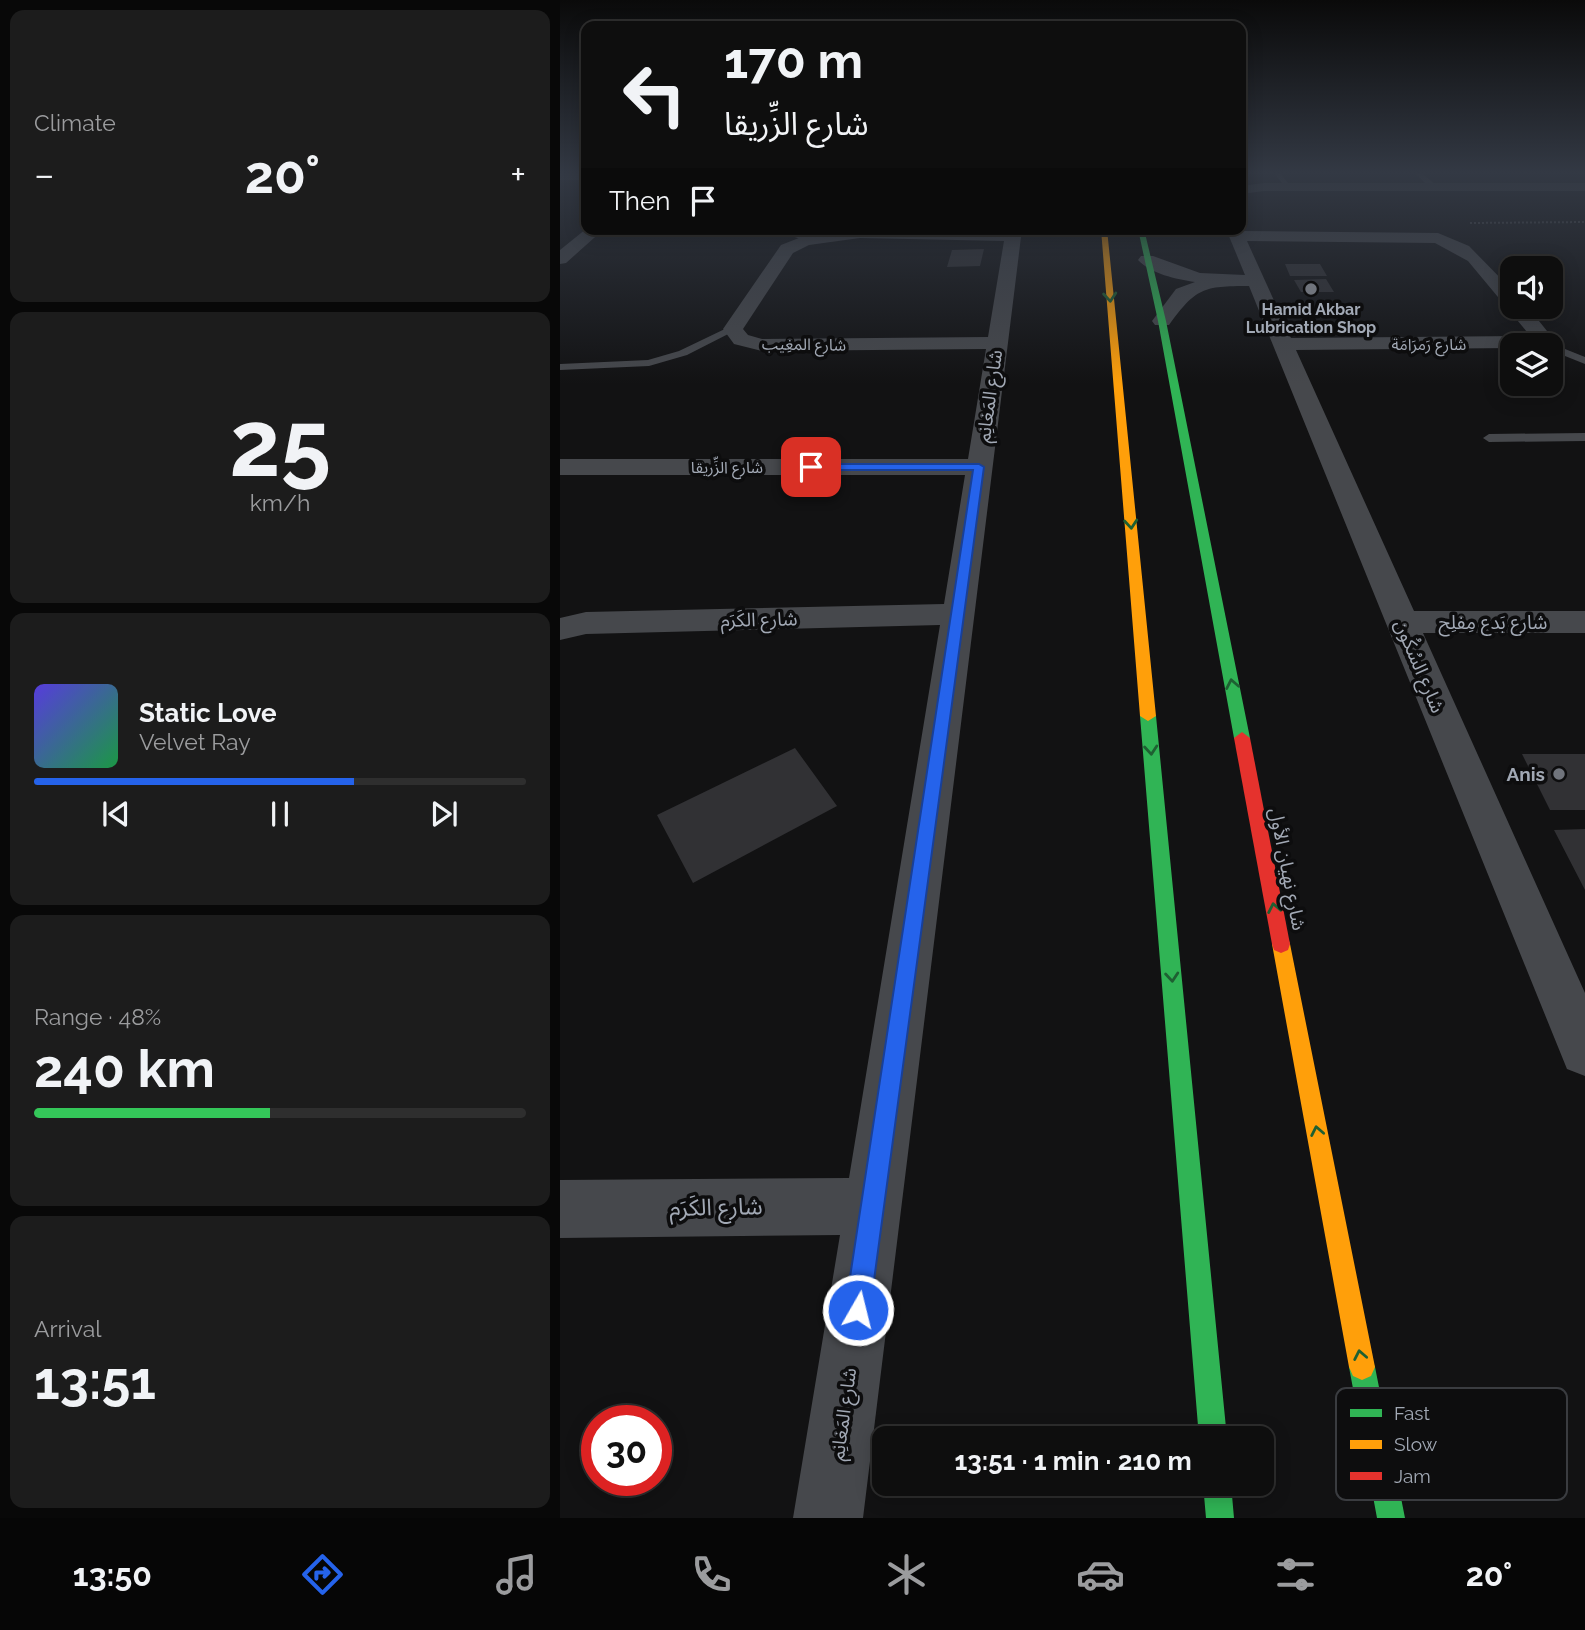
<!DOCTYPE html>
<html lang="en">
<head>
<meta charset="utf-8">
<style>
  :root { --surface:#0e0e0e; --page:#1c1c1c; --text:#f1f3f6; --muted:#9b9c9e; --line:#2e2e2e; --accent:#2563eb }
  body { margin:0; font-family:Raleway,"Noto Sans Arabic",sans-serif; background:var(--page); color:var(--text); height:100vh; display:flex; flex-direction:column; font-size:26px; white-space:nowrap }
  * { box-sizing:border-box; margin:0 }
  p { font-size:23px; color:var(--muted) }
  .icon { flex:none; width:38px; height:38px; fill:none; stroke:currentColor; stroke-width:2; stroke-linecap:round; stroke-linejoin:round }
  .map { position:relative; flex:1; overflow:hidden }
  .panel { display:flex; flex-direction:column; gap:10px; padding:10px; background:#080808; width:560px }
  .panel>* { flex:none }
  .guide { position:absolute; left:21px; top:21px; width:665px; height:214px; border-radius:14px; box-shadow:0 4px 18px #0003,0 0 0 2px var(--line); background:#0e0e0e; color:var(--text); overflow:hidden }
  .buttons { position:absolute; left:940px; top:256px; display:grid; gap:14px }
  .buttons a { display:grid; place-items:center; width:63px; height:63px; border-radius:14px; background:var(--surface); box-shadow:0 4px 18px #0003,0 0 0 2px var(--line); font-size:35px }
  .speed { position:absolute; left:21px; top:1405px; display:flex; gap:14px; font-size:35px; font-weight:700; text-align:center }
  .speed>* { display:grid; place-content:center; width:91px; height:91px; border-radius:50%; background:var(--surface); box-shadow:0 4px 18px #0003,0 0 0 2px var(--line); line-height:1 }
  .speed .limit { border:10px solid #d22; background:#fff; color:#111 }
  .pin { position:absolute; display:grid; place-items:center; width:60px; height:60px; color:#fff; margin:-30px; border-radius:14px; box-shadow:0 4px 10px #0006 }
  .me { position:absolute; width:77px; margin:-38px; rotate:8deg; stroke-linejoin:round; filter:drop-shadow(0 0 5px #0008) }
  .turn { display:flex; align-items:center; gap:24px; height:147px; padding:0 28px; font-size:32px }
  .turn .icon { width:91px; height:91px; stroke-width:2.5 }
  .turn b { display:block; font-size:49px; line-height:60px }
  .then { display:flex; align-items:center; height:66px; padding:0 28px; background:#0003; gap:14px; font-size:26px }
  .big { font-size:52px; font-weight:700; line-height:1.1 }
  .panel .widget { flex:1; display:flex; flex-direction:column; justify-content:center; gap:10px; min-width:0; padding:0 24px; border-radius:14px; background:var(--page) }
  .panel .dial { align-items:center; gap:0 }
  .dial b { font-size:91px; line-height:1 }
  .song { display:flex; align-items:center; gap:21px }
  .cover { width:84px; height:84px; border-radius:10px; background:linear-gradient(135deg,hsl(250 70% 55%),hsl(140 70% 35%)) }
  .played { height:7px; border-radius:4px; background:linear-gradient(90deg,var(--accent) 65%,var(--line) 65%) }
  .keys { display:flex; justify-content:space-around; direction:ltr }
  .heat { display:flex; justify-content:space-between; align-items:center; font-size:38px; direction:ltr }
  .charge { height:10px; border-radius:5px; background:linear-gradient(90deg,#34c759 48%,var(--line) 0) }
  .trip { position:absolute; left:312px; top:1426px; width:402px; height:70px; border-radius:14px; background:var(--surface); box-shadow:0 4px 18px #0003,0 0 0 2px var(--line); font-weight:700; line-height:70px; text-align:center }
  .menu { display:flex; height:112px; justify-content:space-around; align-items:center; background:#060606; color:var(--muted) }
  .menu .icon { width:49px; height:49px }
  .menu .current { color:var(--accent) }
  .menu b { font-size:32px; color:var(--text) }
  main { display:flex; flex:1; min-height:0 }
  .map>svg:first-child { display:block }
  .building { fill:#313134 }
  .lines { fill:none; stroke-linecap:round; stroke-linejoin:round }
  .path { stroke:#484a4d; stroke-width:2; stroke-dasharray:2 2; stroke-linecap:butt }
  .lane { fill:#46484c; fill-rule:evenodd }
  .street { fill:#46484c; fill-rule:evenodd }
  .fast { fill:#30b455; fill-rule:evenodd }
  .slow { fill:#ff9f0a; fill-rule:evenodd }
  .jam { fill:#e5322d; fill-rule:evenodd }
  .oneway { stroke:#1e6032 }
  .route { fill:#2563eb; stroke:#184099; stroke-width:2 }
  .poi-dot { fill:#70747c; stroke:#0d0d0e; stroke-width:2.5 }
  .labels { text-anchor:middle; stroke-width:7; stroke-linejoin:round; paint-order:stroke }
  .far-poi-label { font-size:16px; font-weight:bold; fill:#a2a9b5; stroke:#0d0d0e }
  .far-street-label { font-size:16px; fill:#a2a9b5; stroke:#0d0d0e }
  .street-label { font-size:19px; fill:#a2a9b5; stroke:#0d0d0e }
  .poi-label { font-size:19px; font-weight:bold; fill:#a2a9b5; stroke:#0d0d0e; text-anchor:end }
  .near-street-label { font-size:23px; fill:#a2a9b5; stroke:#0d0d0e }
  .key { fill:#0d0d0e; stroke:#3a3c40; stroke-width:2 }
  .key-label { font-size:19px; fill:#a2a9b5 }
</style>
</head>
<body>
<main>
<section class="panel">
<div class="widget"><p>Climate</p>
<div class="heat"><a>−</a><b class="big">20°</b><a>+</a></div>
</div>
<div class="widget dial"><b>25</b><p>km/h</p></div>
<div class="widget">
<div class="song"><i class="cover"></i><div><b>Static Love</b><p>Velvet Ray</p></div></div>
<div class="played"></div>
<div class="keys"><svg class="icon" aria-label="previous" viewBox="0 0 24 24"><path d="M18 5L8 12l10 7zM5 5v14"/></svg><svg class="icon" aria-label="pause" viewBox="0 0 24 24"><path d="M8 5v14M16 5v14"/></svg><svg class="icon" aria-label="next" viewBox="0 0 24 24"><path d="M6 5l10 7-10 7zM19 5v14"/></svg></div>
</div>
<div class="widget"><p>Range · 48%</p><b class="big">240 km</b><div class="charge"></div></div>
<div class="widget"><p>Arrival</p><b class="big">13:51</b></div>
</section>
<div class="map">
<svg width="1025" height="1518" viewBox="0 0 1025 1518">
  <rect width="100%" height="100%" fill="#121213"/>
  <path class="building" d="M424 249 420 266 387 267 392 250Z
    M725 264H760L767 276H730Z
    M766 279 774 292H741L734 280Z
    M235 748 277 806 133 883 97 815Z
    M962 754H1025V810H990Z
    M1025 829V890L994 830Z"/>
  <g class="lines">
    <path class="path" d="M910 223 1025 222"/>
    <path class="lane" d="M713 172H719L733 189H727Z
      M854 172H861L878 187 871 189Z
      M210 229H223L251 239 247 241Z
      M169 327 178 329 127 355 89 366 0 370V364L88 360 119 351Z
      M990 343 1025 357V364L990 350V345H986Z
      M1025 433V441L929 442 923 438 929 434Z"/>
    <path class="street" d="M0 172H26V180H0Z
      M704 183H1025V191H704L681 194V186Z
      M681 227 683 231 878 233 909 246 952 290V306H967L987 331C984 348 966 345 952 345V348L736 350 854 611H1025V633H863L1025 993V1076L1007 1069 689 286C643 286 636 288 609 325H595L592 321 616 289 635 282C616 279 591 274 578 260L581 256H593L640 273 685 275 666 229ZM687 241 875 243 908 261 967 332 961 336 731 338Z
      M26 229H44L6 263 0 264V250Z
      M292 229H462L303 1518H233L280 1235 0 1238V1180L289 1178 380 625 26 634 0 640V618L26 612 384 604 405 475H0V459H408L426 349 202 351 174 344 163 329 221 245 244 236ZM300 238 444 241 428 337 202 339 188 335 183 329 233 253 249 245Z"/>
    <path class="fast" d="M578 229H584L606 321 690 738 682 744 674 738 598 321Z
      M588 711 596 716 667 1438H639L580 716Z
      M802 1354 811 1358 815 1367 845 1518H817L789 1367 793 1358Z
      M643 1484H671L674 1518H646Z"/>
    <path class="slow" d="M541 229H547L596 716 588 721 580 716Z
      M721 935 728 938 730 944 815 1367 811 1376 802 1380 793 1376 789 1367 712 944 714 938Z"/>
    <path class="jam" d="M682 732 690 738 730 944 728 950 721 953 714 950 712 944 674 738Z"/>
  </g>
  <defs><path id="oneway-chevron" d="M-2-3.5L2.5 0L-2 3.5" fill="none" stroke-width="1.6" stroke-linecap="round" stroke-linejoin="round" transform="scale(1.75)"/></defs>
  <g class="oneway">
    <use href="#oneway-chevron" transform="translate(550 297) rotate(85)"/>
    <use href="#oneway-chevron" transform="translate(571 524) rotate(85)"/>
    <use href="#oneway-chevron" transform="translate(672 684) rotate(-101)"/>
    <use href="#oneway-chevron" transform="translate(591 750) rotate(85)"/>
    <use href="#oneway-chevron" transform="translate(714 908) rotate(-101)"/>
    <use href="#oneway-chevron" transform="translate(612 977) rotate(85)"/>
    <use href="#oneway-chevron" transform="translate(757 1131) rotate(-101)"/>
    <use href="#oneway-chevron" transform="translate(800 1355) rotate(-101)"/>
  </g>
  <linearGradient id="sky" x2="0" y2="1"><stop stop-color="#0a0a0a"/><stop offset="0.45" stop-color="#333944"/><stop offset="1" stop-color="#333944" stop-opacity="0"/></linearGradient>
  <rect width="1025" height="384" fill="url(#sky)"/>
  <path class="route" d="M419 464 424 467 310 1310 307 1319 298 1323 288 1319 285 1310 413 470H251L246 467 251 464Z"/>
  <g class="poi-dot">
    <circle cx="751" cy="289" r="7"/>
    <circle cx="999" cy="774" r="7"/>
  </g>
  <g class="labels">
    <g class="far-poi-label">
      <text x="751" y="315">Hamid Akbar<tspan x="751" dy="18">Lubrication Shop</tspan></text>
    </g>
    <g class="far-street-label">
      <text transform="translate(244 344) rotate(1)" y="6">شارع المغِيب</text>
      <text x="869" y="350">شارع رَمرَامَة</text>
      <text x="167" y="473">شارع الزِّريقا</text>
    </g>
    <g class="street-label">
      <text transform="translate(429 396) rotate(-82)" y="7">شارع المَغانِم</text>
      <text transform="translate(199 619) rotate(-1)" y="7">شارع الكَرَم</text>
      <text x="933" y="629">شارع بَدع مِفلِح</text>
      <text transform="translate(860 666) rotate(67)" y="7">شارع السُكُون</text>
      <text transform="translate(728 869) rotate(79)" y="7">شارع نهيان الأول</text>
      <text transform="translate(283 1414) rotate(-82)" y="7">شارع المَغانِم</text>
    </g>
    <g class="poi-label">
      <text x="985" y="781">Anis</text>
    </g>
    <g class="near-street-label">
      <text transform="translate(156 1207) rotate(-1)" y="8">شارع الكَرَم</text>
    </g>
  </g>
  <rect x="776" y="1388" width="231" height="112" rx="10" class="key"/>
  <rect x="790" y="1409" width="32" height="8" fill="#30b455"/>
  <rect x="790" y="1440" width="32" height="9" fill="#ff9f0a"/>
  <rect x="790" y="1472" width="32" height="8" fill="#e5322d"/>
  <g class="key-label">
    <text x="834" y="1420">Fast</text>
    <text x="834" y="1451">Slow</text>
    <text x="834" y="1483">Jam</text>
  </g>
</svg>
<div class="buttons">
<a><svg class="icon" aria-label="sound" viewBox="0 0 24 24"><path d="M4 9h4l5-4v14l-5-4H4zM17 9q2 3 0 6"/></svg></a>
<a><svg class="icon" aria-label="layers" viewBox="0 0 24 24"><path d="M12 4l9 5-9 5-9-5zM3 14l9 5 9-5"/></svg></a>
</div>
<div class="speed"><div class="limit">30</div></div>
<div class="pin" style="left:251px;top:467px;background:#d93025"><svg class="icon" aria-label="arrive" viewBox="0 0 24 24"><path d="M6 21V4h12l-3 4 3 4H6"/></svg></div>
<svg class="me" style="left:298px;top:1310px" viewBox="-20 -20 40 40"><circle r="17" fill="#2563eb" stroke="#fff" stroke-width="3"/><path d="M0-11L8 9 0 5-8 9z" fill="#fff"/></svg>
<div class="trip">13:51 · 1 min · 210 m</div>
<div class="guide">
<div class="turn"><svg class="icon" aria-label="left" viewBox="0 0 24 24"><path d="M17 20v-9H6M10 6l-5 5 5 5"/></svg><div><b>170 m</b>شارع الزِّريقا</div></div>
<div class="then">Then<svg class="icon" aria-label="arrive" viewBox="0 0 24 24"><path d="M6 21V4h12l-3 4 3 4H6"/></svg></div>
</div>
</div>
</main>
<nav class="menu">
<b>13:50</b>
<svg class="icon current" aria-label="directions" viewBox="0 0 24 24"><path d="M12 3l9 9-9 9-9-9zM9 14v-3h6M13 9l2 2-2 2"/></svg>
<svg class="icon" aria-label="music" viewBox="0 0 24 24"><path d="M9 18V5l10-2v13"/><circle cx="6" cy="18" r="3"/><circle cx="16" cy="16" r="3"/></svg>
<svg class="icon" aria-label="phone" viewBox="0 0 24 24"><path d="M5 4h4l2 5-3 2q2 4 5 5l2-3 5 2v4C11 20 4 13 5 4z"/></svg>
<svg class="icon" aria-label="climate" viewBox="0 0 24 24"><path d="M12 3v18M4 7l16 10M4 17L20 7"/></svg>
<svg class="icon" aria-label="car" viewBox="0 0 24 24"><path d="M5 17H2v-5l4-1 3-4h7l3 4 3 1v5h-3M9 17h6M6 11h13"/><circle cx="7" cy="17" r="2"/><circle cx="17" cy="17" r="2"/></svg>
<svg class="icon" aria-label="filters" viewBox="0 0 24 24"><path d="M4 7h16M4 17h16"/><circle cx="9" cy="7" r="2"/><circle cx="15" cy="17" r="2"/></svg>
<b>20°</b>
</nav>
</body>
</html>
